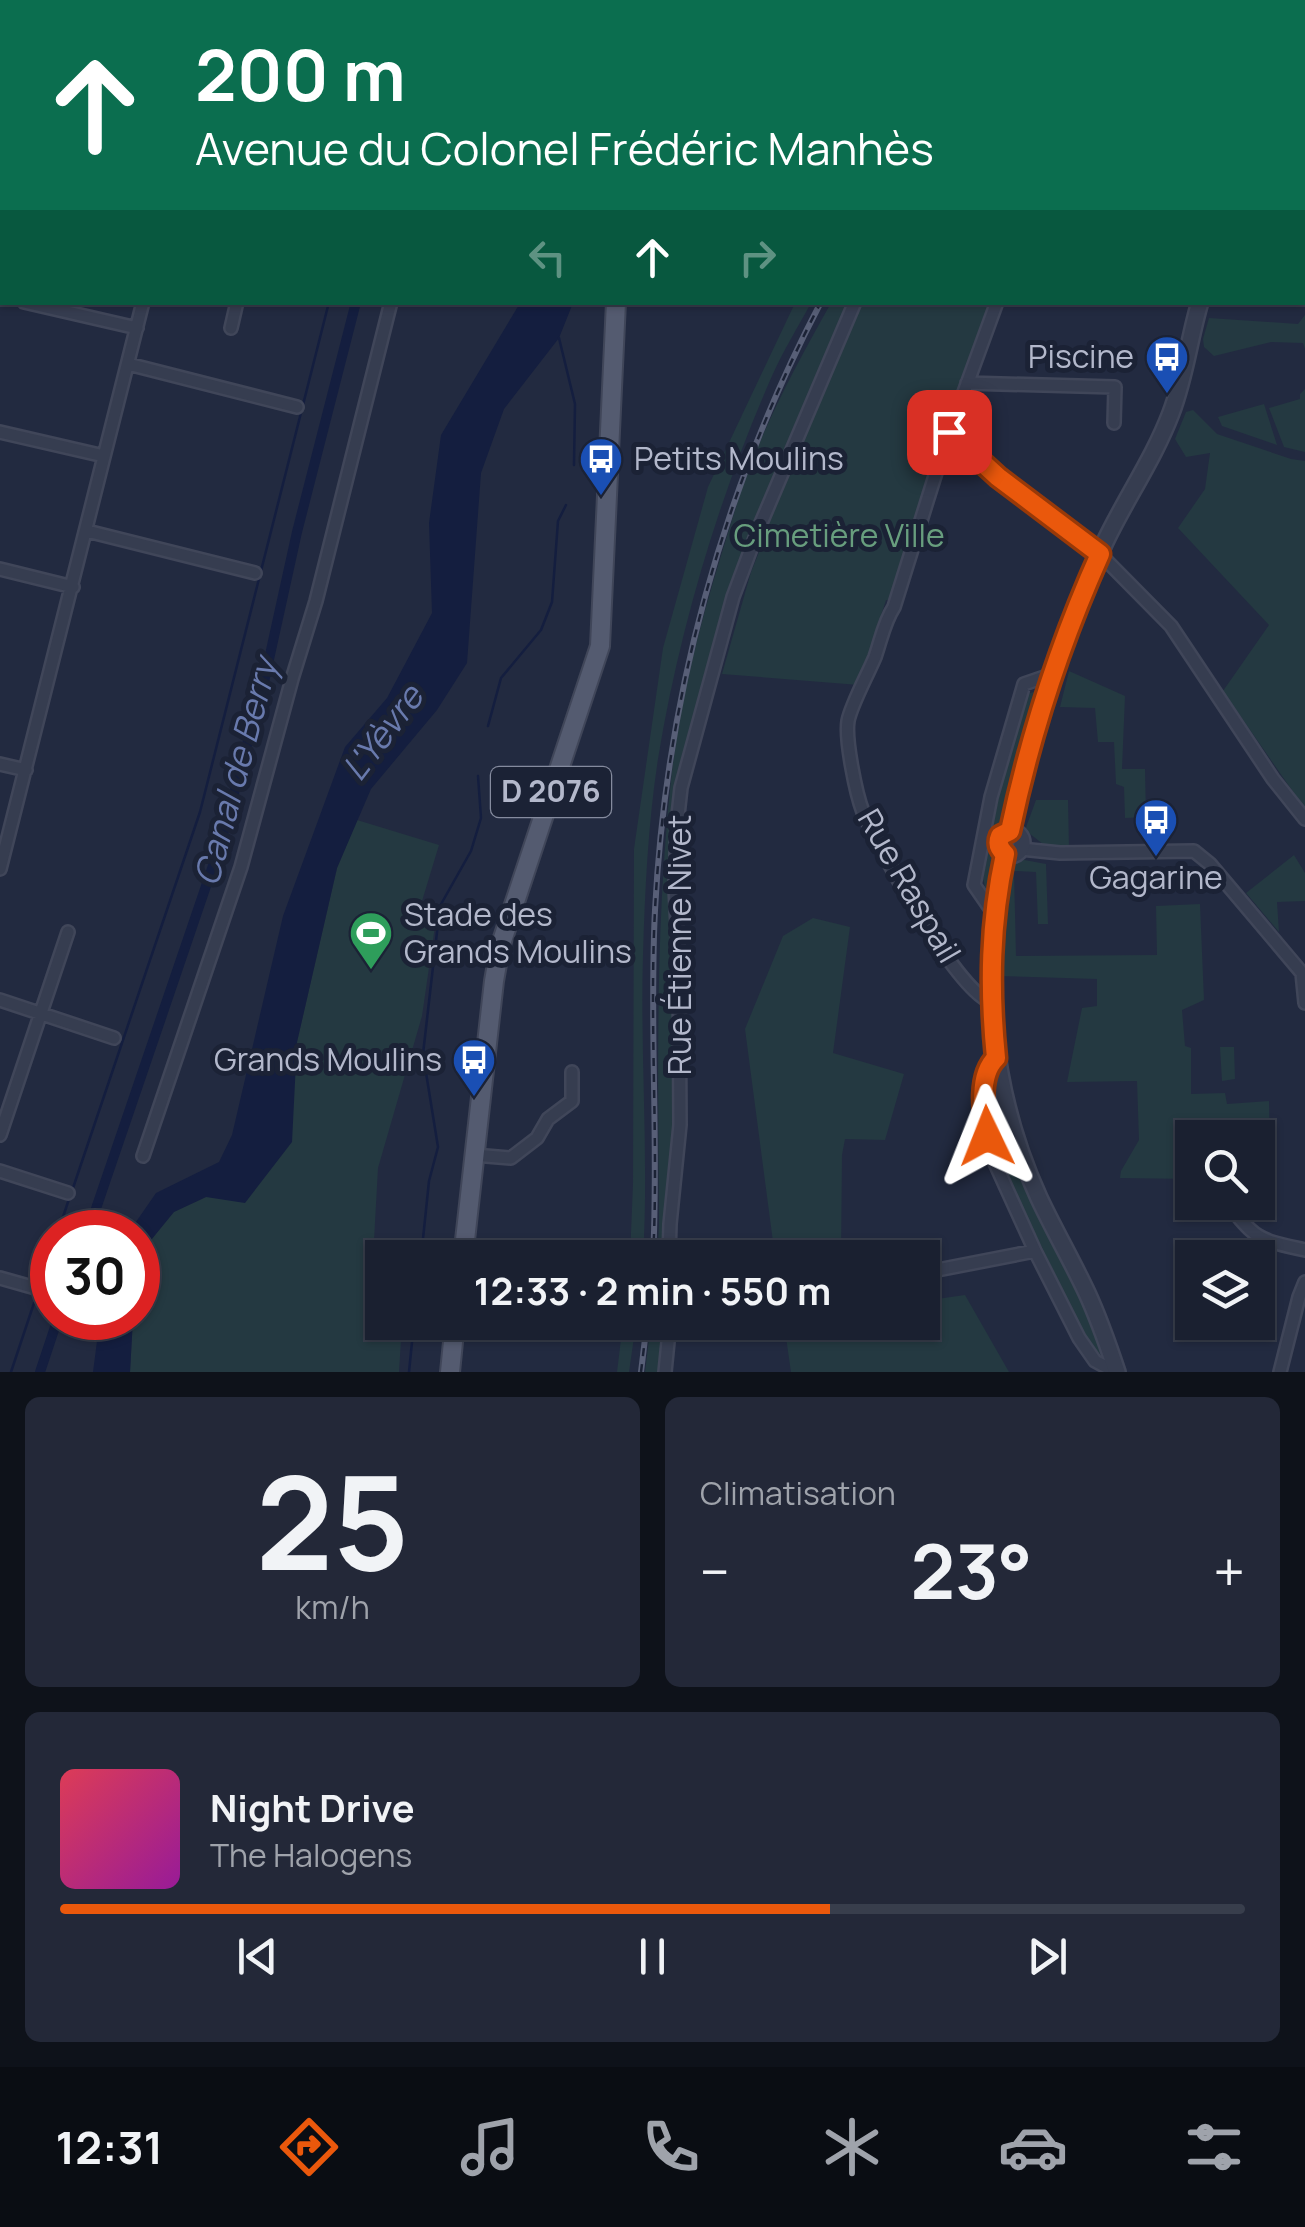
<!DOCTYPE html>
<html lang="fr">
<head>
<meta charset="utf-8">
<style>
  :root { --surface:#1a2030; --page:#232838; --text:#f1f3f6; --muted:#9fa3ab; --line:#383e4c; --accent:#ea580c }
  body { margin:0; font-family:Manrope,sans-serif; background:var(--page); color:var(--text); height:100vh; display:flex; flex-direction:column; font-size:38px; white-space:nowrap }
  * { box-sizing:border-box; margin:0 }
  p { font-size:32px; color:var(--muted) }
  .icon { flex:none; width:55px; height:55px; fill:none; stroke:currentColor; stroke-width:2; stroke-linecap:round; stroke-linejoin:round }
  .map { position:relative; height:1372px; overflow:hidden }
  .panel { display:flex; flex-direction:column; gap:25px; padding:25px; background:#0e121a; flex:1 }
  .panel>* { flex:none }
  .top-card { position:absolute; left:0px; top:0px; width:1305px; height:305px; box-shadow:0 2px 8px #0004,0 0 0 2px var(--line); background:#0b6e4f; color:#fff; overflow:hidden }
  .controls { position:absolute; left:1175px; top:1120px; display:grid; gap:20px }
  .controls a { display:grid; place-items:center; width:100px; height:100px; border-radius:0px; background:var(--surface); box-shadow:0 2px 8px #0004,0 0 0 2px var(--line); font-size:50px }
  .speed { position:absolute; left:30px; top:1210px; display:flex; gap:20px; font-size:50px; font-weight:700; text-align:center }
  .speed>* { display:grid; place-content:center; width:130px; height:130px; border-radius:50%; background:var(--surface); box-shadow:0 2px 8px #0004,0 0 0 2px var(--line); line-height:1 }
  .speed .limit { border:15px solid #d22; background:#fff; color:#111 }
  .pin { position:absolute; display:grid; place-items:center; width:85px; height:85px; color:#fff; margin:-42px; border-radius:20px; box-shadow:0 5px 15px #0006 }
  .me { position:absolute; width:110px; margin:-55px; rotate:358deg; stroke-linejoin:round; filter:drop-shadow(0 0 8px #0008) }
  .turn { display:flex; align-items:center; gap:35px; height:210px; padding:0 30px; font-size:45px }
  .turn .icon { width:130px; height:130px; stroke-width:2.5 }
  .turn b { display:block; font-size:70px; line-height:85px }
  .lanes { display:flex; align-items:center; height:95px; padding:0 30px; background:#0003; justify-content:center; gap:50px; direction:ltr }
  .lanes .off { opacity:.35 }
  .big { font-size:75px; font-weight:700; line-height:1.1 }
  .panel .card { flex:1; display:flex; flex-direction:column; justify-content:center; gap:15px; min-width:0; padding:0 35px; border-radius:15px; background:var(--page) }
  .panel .dial { align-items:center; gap:0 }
  .dial b { font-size:130px; line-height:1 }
  .song { display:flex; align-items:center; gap:30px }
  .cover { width:120px; height:120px; border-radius:15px; background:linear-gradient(135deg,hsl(350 70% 55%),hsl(300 70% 35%)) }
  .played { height:10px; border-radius:5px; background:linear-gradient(90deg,var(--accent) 65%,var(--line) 65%) }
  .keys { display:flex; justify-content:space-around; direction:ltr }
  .heat { display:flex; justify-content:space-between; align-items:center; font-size:55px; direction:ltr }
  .panel .tiles { flex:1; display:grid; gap:25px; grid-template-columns:1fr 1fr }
  .card:last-child { grid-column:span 2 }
  .trip { position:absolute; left:365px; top:1240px; width:575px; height:100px; border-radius:0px; background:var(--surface); box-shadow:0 2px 8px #0004,0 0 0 2px var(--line); font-weight:700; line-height:100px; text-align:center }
  .tab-bar { display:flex; height:160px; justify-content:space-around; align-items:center; background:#0a0d13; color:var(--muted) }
  .tab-bar .icon { width:70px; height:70px }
  .tab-bar .current { color:var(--accent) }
  .tab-bar b { font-size:45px; color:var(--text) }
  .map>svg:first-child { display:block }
  .green { fill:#243941 }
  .water { fill:#141e3f }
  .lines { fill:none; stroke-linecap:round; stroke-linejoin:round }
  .stream { stroke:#141e3f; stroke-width:2.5 }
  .canal { stroke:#141e3f; stroke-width:10 }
  .pedestrian-tunnel { stroke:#383f55; stroke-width:9; stroke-dasharray:9 4.5; stroke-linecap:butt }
  .minor-casing { stroke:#404659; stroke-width:16 }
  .tertiary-casing { stroke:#404659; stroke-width:20 }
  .primary-casing { stroke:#404659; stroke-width:22 }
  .minor { stroke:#363d50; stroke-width:11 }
  .tertiary { stroke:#363d50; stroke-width:15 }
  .primary { stroke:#545b70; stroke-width:18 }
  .rail-casing { stroke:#585f77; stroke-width:6 }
  .rail { stroke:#1b2235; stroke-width:2.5; stroke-dasharray:8; stroke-linecap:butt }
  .route-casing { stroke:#983908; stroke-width:25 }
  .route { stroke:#ea580c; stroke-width:18 }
  .labels { text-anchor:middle; stroke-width:10; stroke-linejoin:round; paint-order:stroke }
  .shield { fill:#1b2235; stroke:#858b9e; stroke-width:2.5 }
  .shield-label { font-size:30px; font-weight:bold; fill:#b3b8cb }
  .poi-label { font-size:32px; fill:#b3b8cb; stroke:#1b2235; text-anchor:end }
  .park-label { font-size:32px; fill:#689e7e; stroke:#1b2235 }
  .street-label { font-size:32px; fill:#b3b8cb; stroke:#1b2235 }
  .water-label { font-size:35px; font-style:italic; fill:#697aad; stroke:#1b2235 }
</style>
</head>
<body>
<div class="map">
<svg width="1305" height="1372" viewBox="0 0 1305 1372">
  <rect width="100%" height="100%" fill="#222a40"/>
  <path class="green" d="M214 0H364V2H214Z
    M795 303H811C798 327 783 351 772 376 719 496 679 630 658 759 648 824 645 890 643 955 640 1056 649 1157 643 1257H630L633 1184 634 849 663 648 708 487Z
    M831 303H850L754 523 702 683 680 769 671 844 674 1148 666 1257 657 1258 659 1226C658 1077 655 929 671 780 679 706 698 631 720 559 732 520 743 481 759 444 780 395 805 349 831 303Z
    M859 303H991L935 450 927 490 893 600H886L859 685 722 674 751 572 767 532 766 525Z
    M1305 315V349L1303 343 1271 342 1214 356 1204 347 1203 339 1209 318 1298 324Z
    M1305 389V452L1284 447 1269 408 1300 399V394Z
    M1264 404 1277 445 1222 426 1218 417Z
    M1193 410 1217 434 1291 459 1305 461V809L1223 691 1269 625 1178 528 1205 489 1210 453 1186 457 1175 439 1186 412Z
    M1069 671 1125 696 1122 769H1145L1146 817 1125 818 1124 787 1116 784 1114 742H1098L1095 708 1060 707Z
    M1037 691 998 827C991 839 993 847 993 860 992 871 989 883 987 894L983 879 1000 789 1027 694Z
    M1036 800H1068L1069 848H1048L1025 830Z
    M357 820 439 845 416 921 435 926 422 1016 378 1168 371 1295 382 1297V1322L402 1323 399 1372H130L133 1318H138V1256L173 1212 206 1197 298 1053 297 1042 337 868Z
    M1294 855 1305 873V901L1277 902 1279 932 1246 893Z
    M1019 859 1046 864 1048 924H1038L1036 872 1014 871 1016 956 1157 955 1156 906 1200 904 1204 1000 1182 1010 1185 1046 1191 1048V1094L1225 1093 1227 1104 1269 1101 1270 1154 1260 1220 1243 1203 1258 1202V1138H1192V1179L1120 1178 1121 1171 1139 1140 1137 1081 1067 1082 1082 1008 1097 1006V979L999 976 1000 911 1009 861Z
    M813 918 850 927 833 1053 904 1074 885 1140 845 1139 842 1155 841 1257H775L745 1029 783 936Z
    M1220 1047H1234L1235 1079 1222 1081Z
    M992 1083 1013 1154 1082 1299 1104 1358 1088 1342 1004 1170 992 1123Z
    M965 1295 1009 1372H791L784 1323 922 1322 923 1301Z
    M623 1323H636L629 1372H617Z
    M651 1323H664L660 1372H645Z"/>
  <path class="water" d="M520 303H573L559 338 504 409 481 473 467 663 437 710 371 789 337 868 297 1042 292 1142 245 1203 206 1197 174 1212 138 1256V1232H129L156 1193 219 1162 232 1135 283 916 345 747 387 698 432 613 429 523 441 435Z
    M100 1318H133L130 1372H93Z"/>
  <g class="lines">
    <path class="stream" d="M298 0 299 2
      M559 338 575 404 574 465
      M488 726 501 678 541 630 552 602 558 521 566 505
      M73 1188 200 812 329 302
      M58 1232 70 1196
      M421 1258 429 1181 438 1147 423 1054 440 906 471 851 481 818 478 776
      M11 1372 52 1249
      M409 1372 414 1322"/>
    <path class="canal" d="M88 1232 220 845 264 682 297 532 356 302
      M40 1372 58 1318"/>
    <path class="pedestrian-tunnel" d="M976 2V0"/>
    <g class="minor-casing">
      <path id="minor" d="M911 0 919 2
        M13 2 14 0
        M203 2V0
        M385 2 386 0
        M864 2V0
        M1017 2 1019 0
        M0 37 2 31
        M0 156H2
        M0 297 2 298
        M24 302 137 328
        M231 328 237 302
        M128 364 297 407
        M967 383 1115 387 1114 423
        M0 432 104 456
        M949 432 998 477 1091 545 1171 626 1273 779 1305 819
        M87 531 255 573
        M0 569 73 587
        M0 764 26 770
        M1021 849 1060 853 1194 851 1210 864 1302 973 1305 1003
        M0 869 143 302
        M994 914 974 885 991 797 1024 684 1053 674
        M0 1000 114 1038
        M991 1002C956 990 879 849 863 812 856 794 845 740 848 721 851 705 868 674 875 657 881 640 884 622 894 607L944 447 997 302
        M996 1057 991 1061 987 1069 983 1110 994 1161 1035 1251 1079 1338 1095 1361 1116 1372
        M1211 1128V1138
        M0 1135 68 932
        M474 1155 511 1158 537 1138 548 1119 572 1101V1072
        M143 1156 241 867 292 679 316 601 391 302
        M0 1171 68 1193
        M1227 1202C1255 1241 1261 1240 1305 1250
        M669 1258 670 1224 680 1125 679 964 675 888 677 824 681 788 733 597 758 530 855 302
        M922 1273 1035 1251
        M0 1278 32 1287
        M665 1372 670 1322
        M1280 1372 1299 1297 1305 1282"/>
    </g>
    <g class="tertiary-casing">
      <path id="tertiary" d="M998 843a12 12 0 1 1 24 0a12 12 0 1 1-24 0Z
        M1010 831C1031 732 1062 634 1105 542 1126 498 1154 458 1171 413 1185 377 1189 339 1200 302
        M1005 854C980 970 989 1089 1039 1198 1054 1230 1072 1261 1087 1293 1099 1319 1108 1345 1117 1372"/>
    </g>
    <g class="primary-casing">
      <path id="primary" d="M1116 0 1119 2
        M643 2V0
        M1302 157 1305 159
        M463 1258 494 981 500 947 600 646 616 302
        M450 1372 455 1322"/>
    </g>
    <use href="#minor" class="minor"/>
    <use href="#tertiary" class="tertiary"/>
    <use href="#primary" class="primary"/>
    <g class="rail-casing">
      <path id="rail" d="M653 1258C659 1142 649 1026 655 910 666 697 722 491 821 302
        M641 1372 647 1322"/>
    </g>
    <use href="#rail" class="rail"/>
  </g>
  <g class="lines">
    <g class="route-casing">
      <path id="route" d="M949 432 998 477 1100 554C1060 643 1030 736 1010 831L1000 836C997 843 999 849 1005 854 990 923 989 988 996 1058 978 1075 983 1112 987 1136"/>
    </g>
    <use href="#route" class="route"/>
  </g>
  <defs>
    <g id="bus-pin" transform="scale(2.25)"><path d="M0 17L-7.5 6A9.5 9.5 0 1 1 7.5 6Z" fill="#1a4fb4" stroke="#1b2235"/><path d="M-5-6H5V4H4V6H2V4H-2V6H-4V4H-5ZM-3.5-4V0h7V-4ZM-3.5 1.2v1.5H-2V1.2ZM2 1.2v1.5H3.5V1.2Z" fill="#fff"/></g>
    <g id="stadium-pin" transform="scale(2.25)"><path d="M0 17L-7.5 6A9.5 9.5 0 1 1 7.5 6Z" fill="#2e9e5b" stroke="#1b2235"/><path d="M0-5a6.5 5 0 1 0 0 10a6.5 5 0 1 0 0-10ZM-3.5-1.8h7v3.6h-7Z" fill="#fff"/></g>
  </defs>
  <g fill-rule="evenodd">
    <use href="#bus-pin" x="1167" y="357"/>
    <use href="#bus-pin" x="601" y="459"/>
    <use href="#bus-pin" x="1156" y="820"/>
    <use href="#stadium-pin" x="371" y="933"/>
    <use href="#bus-pin" x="474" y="1060"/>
  </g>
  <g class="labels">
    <rect class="shield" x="491" y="767" width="120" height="50" rx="8"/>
    <g class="shield-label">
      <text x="551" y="802">D 2076</text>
    </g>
    <g class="poi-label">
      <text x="1134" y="368">Piscine</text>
      <text x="634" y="470" text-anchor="start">Petits Moulins</text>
      <text x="1156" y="889" text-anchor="middle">Gagarine</text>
      <text x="404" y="926" text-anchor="start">Stade des<tspan x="404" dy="37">Grands Moulins</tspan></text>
      <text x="442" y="1071">Grands Moulins</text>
    </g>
    <g class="park-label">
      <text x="839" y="547">Cimetière Ville</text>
    </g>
    <g class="street-label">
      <text transform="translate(909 886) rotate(60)" y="11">Rue Raspail</text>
      <text transform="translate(680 945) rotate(-90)" y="11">Rue Étienne Nivet</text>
    </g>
    <g class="water-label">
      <text transform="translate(383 733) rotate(-53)" y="12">L'Yèvre</text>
      <text transform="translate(236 772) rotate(-75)" y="12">Canal de Berry</text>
    </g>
  </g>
</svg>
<div class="controls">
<a><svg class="icon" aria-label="search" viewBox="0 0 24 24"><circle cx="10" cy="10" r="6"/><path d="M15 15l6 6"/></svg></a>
<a><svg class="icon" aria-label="layers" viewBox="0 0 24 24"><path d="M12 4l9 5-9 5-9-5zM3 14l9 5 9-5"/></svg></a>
</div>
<div class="speed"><div class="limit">30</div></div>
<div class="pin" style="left:949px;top:432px;background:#d93025"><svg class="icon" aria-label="arrive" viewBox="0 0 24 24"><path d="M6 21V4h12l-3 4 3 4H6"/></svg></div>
<svg class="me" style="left:987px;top:1136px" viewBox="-20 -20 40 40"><path d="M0-17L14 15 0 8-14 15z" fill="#ea580c" stroke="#fff" stroke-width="4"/></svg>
<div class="trip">12:33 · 2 min · 550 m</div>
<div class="top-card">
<div class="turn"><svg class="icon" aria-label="ahead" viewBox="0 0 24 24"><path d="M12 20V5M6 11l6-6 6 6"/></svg><div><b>200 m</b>Avenue du Colonel Frédéric Manhès</div></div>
<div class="lanes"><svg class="icon off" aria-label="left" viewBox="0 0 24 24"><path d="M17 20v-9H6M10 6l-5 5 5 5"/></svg><svg class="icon" aria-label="ahead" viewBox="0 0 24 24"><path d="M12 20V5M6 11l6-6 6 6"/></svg><svg class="icon off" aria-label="right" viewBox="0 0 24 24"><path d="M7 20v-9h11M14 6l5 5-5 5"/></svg></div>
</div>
</div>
<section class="panel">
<div class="tiles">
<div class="card dial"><b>25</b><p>km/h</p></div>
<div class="card"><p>Climatisation</p>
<div class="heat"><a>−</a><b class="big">23°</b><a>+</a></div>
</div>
<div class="card">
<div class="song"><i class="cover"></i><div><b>Night Drive</b><p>The Halogens</p></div></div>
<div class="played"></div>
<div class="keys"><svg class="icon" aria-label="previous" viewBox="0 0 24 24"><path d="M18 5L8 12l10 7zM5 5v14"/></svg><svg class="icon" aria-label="pause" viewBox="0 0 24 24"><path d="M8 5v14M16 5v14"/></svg><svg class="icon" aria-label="next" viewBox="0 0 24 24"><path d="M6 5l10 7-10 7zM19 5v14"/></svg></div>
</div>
</div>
</section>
<nav class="tab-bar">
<b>12:31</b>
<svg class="icon current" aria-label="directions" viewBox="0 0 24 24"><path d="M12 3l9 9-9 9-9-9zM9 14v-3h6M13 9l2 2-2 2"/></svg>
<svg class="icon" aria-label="music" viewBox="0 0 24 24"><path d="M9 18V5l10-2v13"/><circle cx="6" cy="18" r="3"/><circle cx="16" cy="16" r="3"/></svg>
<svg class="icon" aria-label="phone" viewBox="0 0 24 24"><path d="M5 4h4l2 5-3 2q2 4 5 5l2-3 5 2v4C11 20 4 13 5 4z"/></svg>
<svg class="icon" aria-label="climate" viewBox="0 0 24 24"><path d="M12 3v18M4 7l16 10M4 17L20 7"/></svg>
<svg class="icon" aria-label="car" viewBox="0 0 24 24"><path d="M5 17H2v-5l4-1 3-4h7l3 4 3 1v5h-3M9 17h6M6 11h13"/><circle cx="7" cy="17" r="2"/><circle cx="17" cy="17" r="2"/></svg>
<svg class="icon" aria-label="filters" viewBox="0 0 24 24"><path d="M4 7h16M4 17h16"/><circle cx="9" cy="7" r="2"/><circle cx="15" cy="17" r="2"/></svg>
</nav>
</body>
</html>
